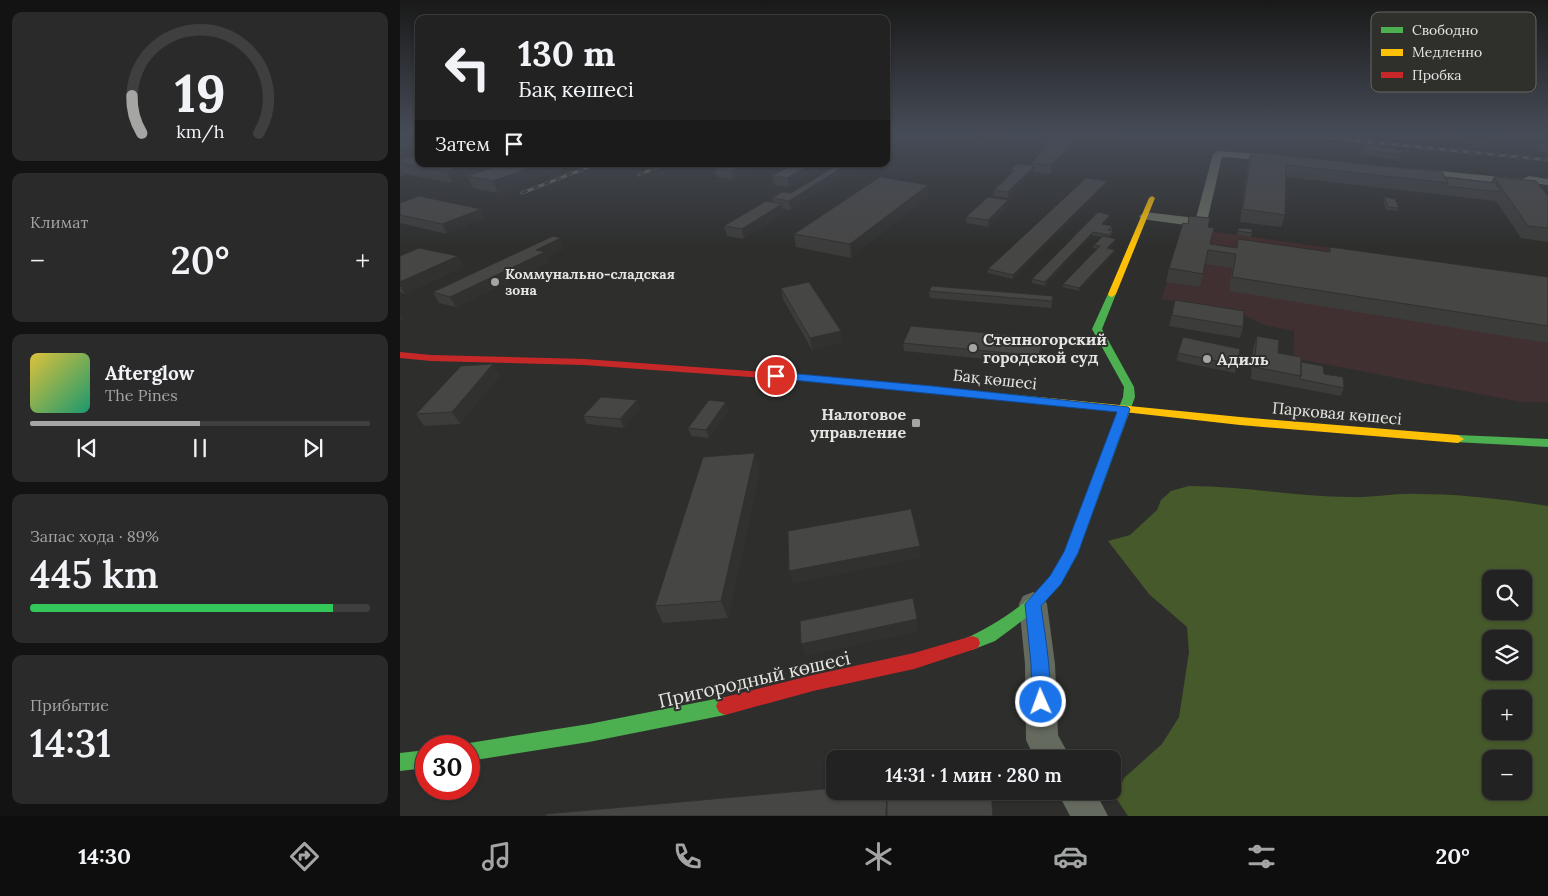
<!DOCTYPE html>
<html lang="ru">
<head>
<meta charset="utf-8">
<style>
  :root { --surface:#222; --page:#2a2a2a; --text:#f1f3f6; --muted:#a2a4a5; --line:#3f3f40; --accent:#a5a5a3 }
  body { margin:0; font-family:Lora,serif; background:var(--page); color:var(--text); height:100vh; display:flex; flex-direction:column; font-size:19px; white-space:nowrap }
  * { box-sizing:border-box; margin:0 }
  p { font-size:16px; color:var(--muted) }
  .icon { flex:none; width:28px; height:28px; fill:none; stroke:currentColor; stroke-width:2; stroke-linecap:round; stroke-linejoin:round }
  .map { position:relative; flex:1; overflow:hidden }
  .panel { display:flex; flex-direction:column; gap:12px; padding:12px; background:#131313; width:400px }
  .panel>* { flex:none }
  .banner { position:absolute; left:15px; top:15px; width:475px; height:152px; border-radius:10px; box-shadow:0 1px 4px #0004,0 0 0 1px var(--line); background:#222; color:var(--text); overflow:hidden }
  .fabs { position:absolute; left:1082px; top:570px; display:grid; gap:10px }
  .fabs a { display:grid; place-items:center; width:50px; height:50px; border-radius:10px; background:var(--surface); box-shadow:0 1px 4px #0004,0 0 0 1px var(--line); font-size:25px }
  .speed { position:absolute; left:15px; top:735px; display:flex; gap:10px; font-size:25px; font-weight:700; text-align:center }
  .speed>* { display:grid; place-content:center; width:65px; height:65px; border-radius:50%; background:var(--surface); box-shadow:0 1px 4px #0004,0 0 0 1px var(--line); line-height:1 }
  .speed .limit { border:8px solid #d22; background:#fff; color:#111 }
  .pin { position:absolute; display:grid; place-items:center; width:42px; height:42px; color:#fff; margin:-21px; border:2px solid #fff; border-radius:50%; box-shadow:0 1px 5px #0007 }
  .me { position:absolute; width:55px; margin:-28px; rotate:358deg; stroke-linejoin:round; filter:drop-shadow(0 0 4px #0008) }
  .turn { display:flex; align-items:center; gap:18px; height:105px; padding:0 20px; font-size:22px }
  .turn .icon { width:65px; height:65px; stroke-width:2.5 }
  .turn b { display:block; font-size:35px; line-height:42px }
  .then { display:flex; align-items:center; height:48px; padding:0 20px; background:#0003; gap:10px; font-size:19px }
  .big { font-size:38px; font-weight:600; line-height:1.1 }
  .panel .tile { flex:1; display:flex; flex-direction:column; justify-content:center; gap:8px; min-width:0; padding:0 18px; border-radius:10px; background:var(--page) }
  .panel .dial { align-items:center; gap:0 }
  .dial svg { height:130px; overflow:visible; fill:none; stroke:var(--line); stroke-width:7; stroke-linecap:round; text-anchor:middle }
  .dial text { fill:var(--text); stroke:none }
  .song { display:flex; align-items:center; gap:15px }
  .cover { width:60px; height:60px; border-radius:8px; background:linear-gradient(135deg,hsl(50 70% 55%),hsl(160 70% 35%)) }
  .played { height:5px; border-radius:2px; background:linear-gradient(90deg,var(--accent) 50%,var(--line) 50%) }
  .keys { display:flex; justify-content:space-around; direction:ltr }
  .heat { display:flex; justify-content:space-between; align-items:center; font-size:28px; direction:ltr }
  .charge { height:8px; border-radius:4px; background:linear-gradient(90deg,#34c759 89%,var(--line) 0) }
  .trip { position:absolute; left:426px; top:750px; width:295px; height:50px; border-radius:10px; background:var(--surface); box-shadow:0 1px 4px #0004,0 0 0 1px var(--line); font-weight:600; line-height:50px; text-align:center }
  .tab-bar { display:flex; height:80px; justify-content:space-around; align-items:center; background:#0e0e0e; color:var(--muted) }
  .tab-bar .icon { width:35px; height:35px }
  .tab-bar .selected { color:var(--accent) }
  .tab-bar b { font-size:22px; color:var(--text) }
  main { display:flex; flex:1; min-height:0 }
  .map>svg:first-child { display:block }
  .industrial { fill:#413031 }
  .green { fill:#46592a; fill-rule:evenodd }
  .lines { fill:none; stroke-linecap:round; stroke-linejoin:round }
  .street { fill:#656a5f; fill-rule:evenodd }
  .fast { fill:#4caf50; fill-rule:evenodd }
  .slow { fill:#ffc107; fill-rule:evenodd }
  .jam { fill:#c62828; fill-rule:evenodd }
  .rail-casing { stroke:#646660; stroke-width:3 }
  .rail { stroke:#2f2f2c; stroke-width:2; stroke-dasharray:6; stroke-linecap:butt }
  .wall { fill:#3c3c3b }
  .shaded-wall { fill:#313130 }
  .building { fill:#464645; stroke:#313130 }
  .route { fill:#1a73e8; stroke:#114b97 }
  .poi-dot { fill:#a5a5a3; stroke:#2f2f2c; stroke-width:2 }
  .labels { text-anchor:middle; stroke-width:4; stroke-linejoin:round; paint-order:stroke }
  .far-poi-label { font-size:14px; font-weight:bold; fill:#e5e5e3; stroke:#2f2f2c; text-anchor:start }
  .poi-label { font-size:16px; font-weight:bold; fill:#e5e5e3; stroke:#2f2f2c; text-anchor:start }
  .street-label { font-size:16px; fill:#e5e5e3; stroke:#2f2f2c }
  .near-street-label { font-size:19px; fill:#e5e5e3; stroke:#2f2f2c }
  .key { fill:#2f2f2c; stroke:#666663; stroke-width:1 }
  .key-label { font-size:14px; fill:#e5e5e3 }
</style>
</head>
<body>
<main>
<section class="panel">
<div class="tile dial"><svg viewBox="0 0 100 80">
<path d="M14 69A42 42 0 1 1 86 69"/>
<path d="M14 69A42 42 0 0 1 8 46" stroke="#a5a5a3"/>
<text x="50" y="56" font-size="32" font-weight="700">19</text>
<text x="50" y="72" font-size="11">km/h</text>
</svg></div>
<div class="tile"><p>Климат</p>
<div class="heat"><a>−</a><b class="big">20°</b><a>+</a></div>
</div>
<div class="tile">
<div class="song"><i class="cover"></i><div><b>Afterglow</b><p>The Pines</p></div></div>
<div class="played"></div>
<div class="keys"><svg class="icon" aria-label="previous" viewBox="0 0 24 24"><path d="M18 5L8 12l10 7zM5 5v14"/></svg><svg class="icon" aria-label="pause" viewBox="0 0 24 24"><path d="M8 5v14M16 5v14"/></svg><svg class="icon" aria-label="next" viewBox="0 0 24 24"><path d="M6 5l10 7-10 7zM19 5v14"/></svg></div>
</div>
<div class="tile"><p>Запас хода · 89%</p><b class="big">445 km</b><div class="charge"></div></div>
<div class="tile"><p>Прибытие</p><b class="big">14:31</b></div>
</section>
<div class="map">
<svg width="1148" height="816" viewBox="0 0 1148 816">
  <rect width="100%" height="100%" fill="#2e2e2d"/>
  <path class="industrial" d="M787 228 1148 278V402H1121L893 358 894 331 864 325 838 312 761 299Z"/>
  <path class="green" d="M789 486C843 486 897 497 951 497 973 498 994 493 1016 494 1060 494 1104 499 1148 506V816H728L716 798 724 778 762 744 779 717 789 652 787 627 749 594 708 541 730 535 757 510 761 500 771 491ZM1091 579H1124V611H1091ZM1091 639H1124V671H1091ZM1091 699H1124V731H1091ZM1091 759H1124V791H1091Z"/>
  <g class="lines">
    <path class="street" d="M818 151 875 155 880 158 875 161 822 157 806 226 801 227 741 219 739 216 745 212 796 218 813 154Z
      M1019 169 1122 179 1129 176 1148 179V185L1132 183 1125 186 1015 174 1014 172Z
      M633 592 643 596 647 604 655 664 658 735 671 759H635L626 740 625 664 619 604 623 596Z
      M657 791H695L708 816H670Z"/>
    <path class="fast" d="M712 291 716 294 702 329 734 387 735 397 678 553 661 584 638 609 595 641 572 650 566 648 564 643 566 638C595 626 631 601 651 576 656 569 660 560 664 552L723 397 724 387 692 329 708 294Z
      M405 375 639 397 645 400 639 403 401 380 400 378 401 376Z
      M1058 435 1148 439V447L1054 442 1052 439 1054 436Z
      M325 697 331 700 334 706 331 712 325 715 189 742 69 761V746H62L69 743 189 724Z
      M26 750V768L0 771V753Z"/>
    <path class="slow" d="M752 196 755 198 716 294 712 297 709 296 708 294 749 198Z
      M639 397 840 417 1058 435 1064 439 1058 443 840 425 635 402 633 400 635 398Z"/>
    <path class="jam" d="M0 352 31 355 184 359 405 375 410 378 405 381 184 365 31 361 0 358Z
      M572 636 578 638 580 643 578 648 514 669 413 691 325 715 319 712 316 706 319 700 325 697 413 675 514 653Z"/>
    <g class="rail-casing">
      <path id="rail" d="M878 133 1148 160
        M0 174 32 164
        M239 175 264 164
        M122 193 196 164"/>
    </g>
    <use href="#rail" class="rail"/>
  </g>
  <path class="wall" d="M603 133H619L611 142 601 141V136Z
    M622 133H716V138L714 142Z
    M1019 133H1037L1090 140 1087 145 1020 141 1018 137Z
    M1057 133H1070L1069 135 1057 134Z
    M1091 133H1115L1114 135Z
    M548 135 595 140 589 145 548 140Z
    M1119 135 1148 137V152L1138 151 1135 146 1136 144 1121 141 1117 138Z
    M675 140 674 148 651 174 633 172 608 198 594 196V190L611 174V169L631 165V163L644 149V141Z
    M0 141 16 144 19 150V164H174L98 193 73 188 68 177 52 183 0 173Z
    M961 149 1003 150 999 161 959 154Z
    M851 152 1045 177 1091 182 1094 177 1148 196V242L1121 238 1096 201 886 177 885 215 881 227 840 222 848 162Z
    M325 164H363L333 180 317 177 315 169Z
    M394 164H427L389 187 374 185 372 176Z
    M707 181 706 184 613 279 588 273V269Z
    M391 193V210L383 209 384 213 344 239 327 236 324 226 372 202V198Z
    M528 196 451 258 396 247 394 234Z
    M984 197 999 208 997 211 986 210 983 200Z
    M0 203 81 209 85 218 47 234 0 223Z
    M608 206 588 227 567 223 566 217Z
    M710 218 704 224 712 226V229L711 230 713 231 712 234 709 237 716 239 715 242 709 249 715 250 714 253 679 291 663 287V284L697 249 693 248 694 245 702 237 692 235 645 286 632 283V279Z
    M808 227 810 244 836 248 838 239 928 252 930 247 1148 277V343L829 291 832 268 805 264 800 287 766 282 769 268Z
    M838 231 852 233 851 237 837 235Z
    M165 248 147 257 149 262 56 307 39 303 33 292Z
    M0 256H58L63 267 5 294 0 292Z
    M381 288 441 331 442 342 412 350 383 299Z
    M529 291 653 296 651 308 530 298Z
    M775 300 843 327 840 338 769 326Z
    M857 336 878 353 901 362 924 374 944 388 941 396 851 379 853 348Z
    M503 343 642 346 639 364 504 351Z
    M778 353 837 365 835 373 777 361Z
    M93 364 99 376 60 424 24 426 16 414Z
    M237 400 240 408 224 428 187 424 183 416Z
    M329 410 309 438 291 436 288 428Z
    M360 470 328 618 263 623 255 606Z"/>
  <path class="shaded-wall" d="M0 133H16L0 138Z
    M615 133H619L611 142V137Z
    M497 135 498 141 486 148V143Z
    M595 135V140L589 145V140Z
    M675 140 674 148 651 174V165Z
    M16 144 19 150V155L0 161V148Z
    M69 164H106L67 176 68 177 52 183 47 171Z
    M140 164H174L98 193 93 181Z
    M345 164H363L333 180 331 171Z
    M412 164H427L389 187 387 178Z
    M448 164H462L391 210 389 201Z
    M634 166 633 172 608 198V192Z
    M707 181 706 184 613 279V275Z
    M528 185V196L451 258 450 244Z
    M608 200V206L588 227V220Z
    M382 204 384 213 344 239 342 229Z
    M81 209 85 218 47 234 42 224Z
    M710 215V218L702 227V224Z
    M693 232 692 235 645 286V282Z
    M161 238 165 248 147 257 149 262 56 307 50 297 136 250Z
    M716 239 715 242 706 251 707 248Z
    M715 250 714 253 679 291V288Z
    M58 256 63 267 5 294 0 285V282Z
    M0 312 4 319 0 321Z
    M441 331 442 342 412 350 410 338Z
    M93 364 99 376 60 424 52 412Z
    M237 400 240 408 224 428 220 419Z
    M326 402 329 410 309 438 306 430Z
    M355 453 360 470 328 618 321 601Z
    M520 546 521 558 393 584 389 571Z
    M517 619 518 632 405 656 401 644Z"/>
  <path class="building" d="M551 133H576L595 135 589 140 548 135Z
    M603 133H615L611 137 601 136Z
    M1020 133H1037L1088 137 1090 140 1022 136Z
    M491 135H497L486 143V137Z
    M1119 135 1148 137V143L1122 139Z
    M648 138 675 140 651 165 631 163 652 142 644 141Z
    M0 141 16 144 0 148Z
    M1136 143 1148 144V149L1140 148Z
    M964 144 1003 150 1001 155 961 149Z
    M851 152 1042 172 1048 183 886 165 885 215 843 209Z
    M19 155V164H69L47 171 0 163V160Z
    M103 164H140L93 181 67 176Z
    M325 164H345L331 171 315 169Z
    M394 164H412L387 178 372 176Z
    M439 164H448L389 201 372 198 382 192 391 193Z
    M617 164 634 166 608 192 594 190 615 170 611 169Z
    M480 177 528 185 450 244 394 234Z
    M1045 177 1095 183 1101 192 1047 186 1048 183Z
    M1094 177 1136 181 1148 196V228L1128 226Z
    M686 178 707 181 613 275 588 269Z
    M19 196 81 209 42 224 0 215V203Z
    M588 197 608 200 588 220 566 217Z
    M984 197 995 199 999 208 988 207Z
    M366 201 382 204 342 229 324 226Z
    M698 212 710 215 702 224 712 226 708 230 713 231 709 235 693 232 645 282 632 279Z
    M789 216 810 218 808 227 814 228 810 244 837 248 838 239 930 252V247L1148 277V326L832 277 836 254 808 250 803 274 769 268 783 223 788 224Z
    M838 228 852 229V233L838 231Z
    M153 236 161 238 136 250 145 252 50 297 33 292Z
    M703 236 716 239 707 248 715 250 679 288 663 284 700 246 694 245Z
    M19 248 58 256 0 282V256Z
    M409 282 441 331 410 338 381 288Z
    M532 286 653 296 652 301 529 291Z
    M775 300 844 311 843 327 772 315Z
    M511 326 642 338 639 356 503 343Z
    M857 336 879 340 878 353 901 357V376L854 367Z
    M783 337 840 349 837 365 778 353Z
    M901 362 923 366 924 374 943 377 944 388 900 379 901 376Z
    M93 364 52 412 16 414 61 366Z
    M201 397 237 400 220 419 183 416Z
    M309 400 326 402 306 430 288 428Z
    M355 453 321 601 255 606 303 457Z
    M511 509 520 546 389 571 388 531Z
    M513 598 517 619 401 644 400 621Z
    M435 788V791H487L486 816H145L146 814Z
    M487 791H591L593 816H487Z"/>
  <linearGradient id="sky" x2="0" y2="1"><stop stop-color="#191919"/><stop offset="0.54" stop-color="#464c57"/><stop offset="1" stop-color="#464c57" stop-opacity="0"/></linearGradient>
  <rect width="1148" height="247" fill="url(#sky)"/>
  <path class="route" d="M376 372 532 386 728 407 730 409 678 553 661 584 641 606C644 629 655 689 647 708L641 711 634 708 632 702 631 664 625 604 650 576 664 552 717 412 372 378 370 376Z"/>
  <g class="poi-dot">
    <circle cx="95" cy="282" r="5"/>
    <circle cx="573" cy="348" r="5"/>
    <circle cx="807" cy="359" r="5"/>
    <rect x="511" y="418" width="10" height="10" rx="2.5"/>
  </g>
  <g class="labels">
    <g class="far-poi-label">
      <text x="105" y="279">Коммунально-сладская<tspan x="105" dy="16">зона</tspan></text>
    </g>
    <g class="poi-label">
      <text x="583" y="345">Степногорский<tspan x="583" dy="18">городской суд</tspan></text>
      <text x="817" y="365">Адиль</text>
      <text x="506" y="420" text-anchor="end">Налоговое<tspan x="506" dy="18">управление</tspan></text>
    </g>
    <g class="street-label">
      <text transform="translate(595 379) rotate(6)" y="6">Бақ көшесі</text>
      <text transform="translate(937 413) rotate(5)" y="6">Парковая көшесі</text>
    </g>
    <g class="near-street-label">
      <text transform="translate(354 679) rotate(-13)" y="7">Пригородный көшесі</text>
    </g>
  </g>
  <rect x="971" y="12" width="165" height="80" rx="8" class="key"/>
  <rect x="981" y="27" width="22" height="6" fill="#4caf50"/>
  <rect x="981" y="49" width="22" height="7" fill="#ffc107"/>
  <rect x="981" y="72" width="22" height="6" fill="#c62828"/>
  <g class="key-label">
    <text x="1012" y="35">Свободно</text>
    <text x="1012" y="57">Медленно</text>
    <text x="1012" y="80">Пробка</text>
  </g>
</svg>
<div class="fabs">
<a><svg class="icon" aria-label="search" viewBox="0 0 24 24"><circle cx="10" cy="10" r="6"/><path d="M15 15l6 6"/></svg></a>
<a><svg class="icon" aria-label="layers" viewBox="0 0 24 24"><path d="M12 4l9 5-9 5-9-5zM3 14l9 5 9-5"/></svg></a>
<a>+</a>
<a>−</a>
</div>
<div class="speed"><div class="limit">30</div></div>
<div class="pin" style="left:376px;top:376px;background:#d93025"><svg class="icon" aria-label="arrive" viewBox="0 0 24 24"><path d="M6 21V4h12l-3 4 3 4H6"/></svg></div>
<svg class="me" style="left:641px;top:702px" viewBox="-20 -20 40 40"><circle r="17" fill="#1a73e8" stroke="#fff" stroke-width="3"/><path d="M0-11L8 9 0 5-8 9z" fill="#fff"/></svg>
<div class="trip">14:31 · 1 мин · 280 m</div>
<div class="banner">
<div class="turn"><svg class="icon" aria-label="left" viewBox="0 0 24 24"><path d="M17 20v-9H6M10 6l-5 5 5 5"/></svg><div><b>130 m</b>Бақ көшесі</div></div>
<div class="then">Затем<svg class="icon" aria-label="arrive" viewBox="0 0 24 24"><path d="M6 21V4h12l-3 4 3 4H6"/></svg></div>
</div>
</div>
</main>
<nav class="tab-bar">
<b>14:30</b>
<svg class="icon selected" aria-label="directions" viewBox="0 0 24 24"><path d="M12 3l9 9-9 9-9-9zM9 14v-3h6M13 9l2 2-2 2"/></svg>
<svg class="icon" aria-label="music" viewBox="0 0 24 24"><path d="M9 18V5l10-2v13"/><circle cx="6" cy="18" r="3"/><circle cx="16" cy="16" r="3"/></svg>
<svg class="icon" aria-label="phone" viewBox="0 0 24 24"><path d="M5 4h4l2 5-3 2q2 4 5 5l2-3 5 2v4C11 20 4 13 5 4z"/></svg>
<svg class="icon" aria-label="climate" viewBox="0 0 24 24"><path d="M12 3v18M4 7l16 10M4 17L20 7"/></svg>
<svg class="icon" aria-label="car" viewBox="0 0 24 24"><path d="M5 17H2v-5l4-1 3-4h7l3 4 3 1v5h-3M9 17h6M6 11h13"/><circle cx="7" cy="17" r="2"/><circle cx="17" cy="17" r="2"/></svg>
<svg class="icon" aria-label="filters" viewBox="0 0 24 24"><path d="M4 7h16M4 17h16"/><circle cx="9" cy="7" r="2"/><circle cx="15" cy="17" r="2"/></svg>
<b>20°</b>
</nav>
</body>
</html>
